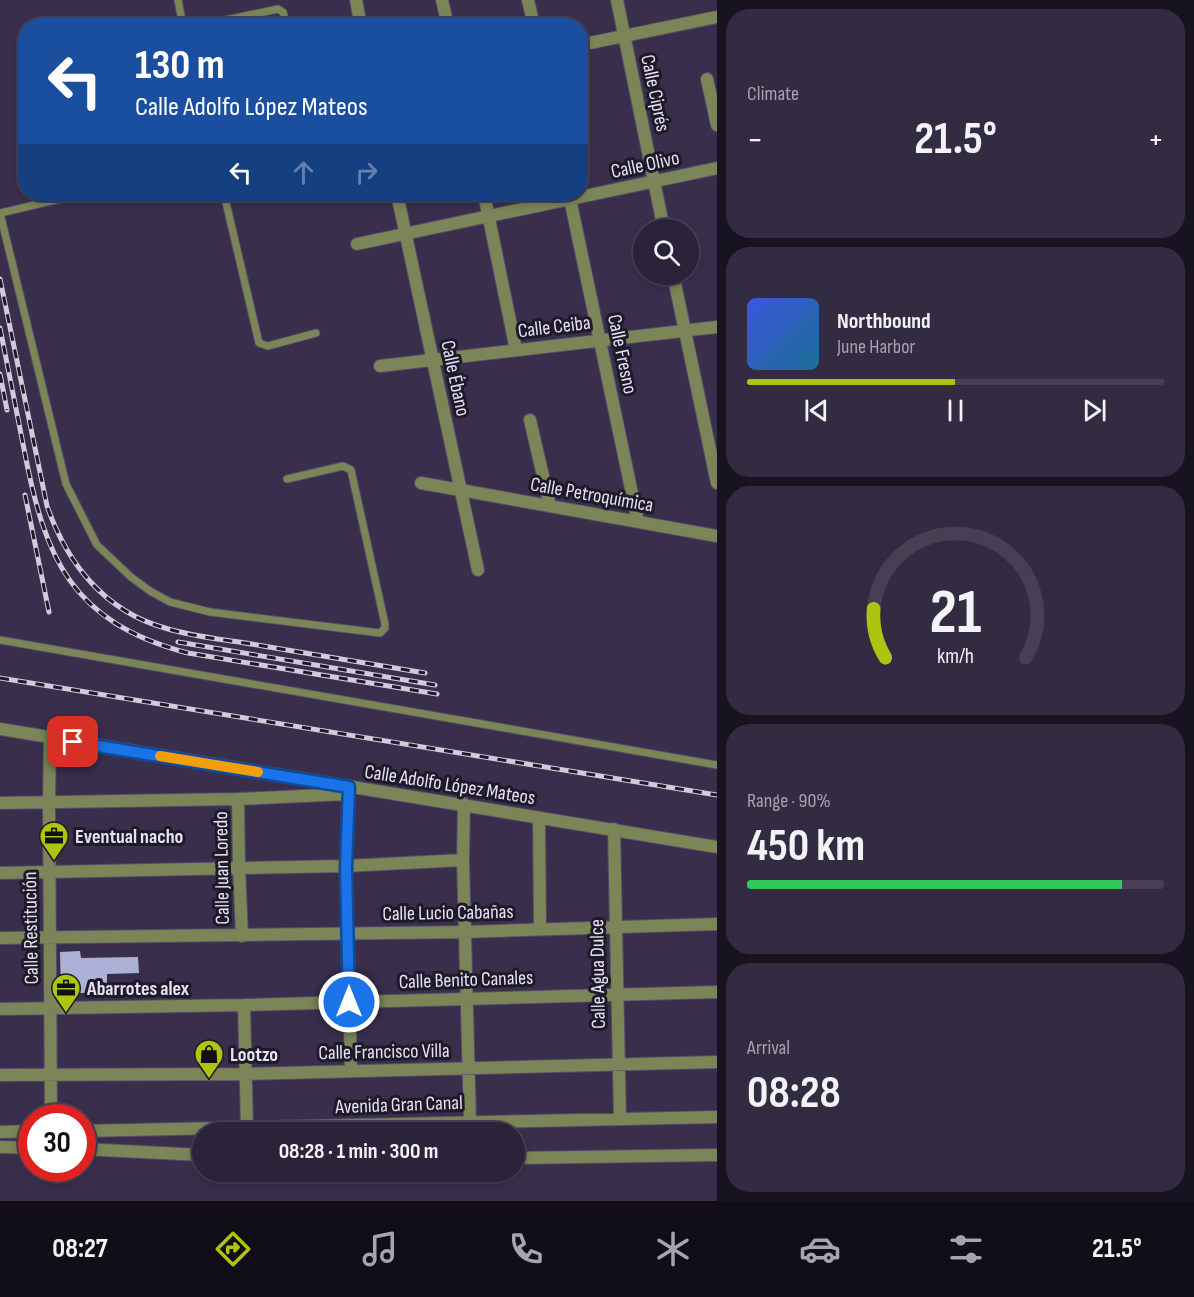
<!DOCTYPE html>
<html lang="en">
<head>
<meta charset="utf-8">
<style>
  :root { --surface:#2b233a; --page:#332b42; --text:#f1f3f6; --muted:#a6a4af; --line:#474054; --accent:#adc60d }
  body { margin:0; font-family:"Sofia Sans Condensed",sans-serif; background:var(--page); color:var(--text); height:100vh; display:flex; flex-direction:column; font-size:22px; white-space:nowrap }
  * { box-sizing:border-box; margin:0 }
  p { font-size:20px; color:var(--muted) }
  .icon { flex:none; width:33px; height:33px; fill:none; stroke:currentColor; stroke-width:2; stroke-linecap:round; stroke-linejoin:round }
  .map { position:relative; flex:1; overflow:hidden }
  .sheet { display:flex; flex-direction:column; gap:9px; padding:9px; background:#181320; width:477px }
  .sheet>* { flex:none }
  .guide { position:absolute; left:18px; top:18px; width:570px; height:183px; border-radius:24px; box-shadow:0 3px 9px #0003,0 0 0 2px var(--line); background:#1a4fa0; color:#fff; overflow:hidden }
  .controls { position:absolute; left:633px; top:219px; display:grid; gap:12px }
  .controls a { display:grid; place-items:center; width:66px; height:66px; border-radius:50%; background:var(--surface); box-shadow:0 3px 9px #0003,0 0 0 2px var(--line); font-size:30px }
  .speed { position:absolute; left:18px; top:1104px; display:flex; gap:12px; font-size:30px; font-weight:700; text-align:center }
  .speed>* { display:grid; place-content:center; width:78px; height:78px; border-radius:50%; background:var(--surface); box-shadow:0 3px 9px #0003,0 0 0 2px var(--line); line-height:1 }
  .speed .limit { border:9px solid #d22; background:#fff; color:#111 }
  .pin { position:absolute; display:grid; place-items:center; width:51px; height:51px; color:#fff; margin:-26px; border-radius:12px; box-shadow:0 3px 9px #0006 }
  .me { position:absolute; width:66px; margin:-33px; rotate:0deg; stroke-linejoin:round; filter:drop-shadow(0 0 4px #0008) }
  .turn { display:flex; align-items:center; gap:21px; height:126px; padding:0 18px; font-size:27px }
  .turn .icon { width:78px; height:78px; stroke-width:2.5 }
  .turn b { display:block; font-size:42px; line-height:51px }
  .lanes { display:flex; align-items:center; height:57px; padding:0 18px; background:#0003; justify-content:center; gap:30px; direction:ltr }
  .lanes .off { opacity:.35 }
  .big { font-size:45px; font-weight:700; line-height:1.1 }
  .sheet .card { flex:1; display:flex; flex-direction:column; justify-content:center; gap:9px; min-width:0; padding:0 21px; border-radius:24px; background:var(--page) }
  .sheet .dial { align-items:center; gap:0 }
  .dial svg { height:156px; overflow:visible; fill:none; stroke:var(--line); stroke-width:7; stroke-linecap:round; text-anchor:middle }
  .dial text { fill:var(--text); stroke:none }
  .song { display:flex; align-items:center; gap:18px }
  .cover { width:72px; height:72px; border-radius:9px; background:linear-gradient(135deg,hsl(230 70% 55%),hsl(200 70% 35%)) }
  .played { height:6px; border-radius:3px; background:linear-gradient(90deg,var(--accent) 50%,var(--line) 50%) }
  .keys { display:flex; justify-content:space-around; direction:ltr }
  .heat { display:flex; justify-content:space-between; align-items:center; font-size:33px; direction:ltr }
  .charge { height:9px; border-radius:4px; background:linear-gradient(90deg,#34c759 90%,var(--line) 0) }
  .trip { position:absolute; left:192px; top:1122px; width:333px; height:60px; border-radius:30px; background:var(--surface); box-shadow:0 3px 9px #0003,0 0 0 2px var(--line); font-weight:700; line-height:60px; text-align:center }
  .tabs { display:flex; height:96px; justify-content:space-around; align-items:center; background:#110e17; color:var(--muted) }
  .tabs .icon { width:42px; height:42px }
  .tabs .active { color:var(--accent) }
  .tabs b { font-size:27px; color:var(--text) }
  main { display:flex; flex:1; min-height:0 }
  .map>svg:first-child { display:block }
  .building { fill:#acb2d7 }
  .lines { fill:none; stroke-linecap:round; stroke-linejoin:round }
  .service-casing { stroke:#554b68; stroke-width:9 }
  .minor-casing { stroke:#554b68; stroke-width:14 }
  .service { stroke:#7b8557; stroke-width:7 }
  .minor { stroke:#7b8557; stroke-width:12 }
  .rail-casing { stroke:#d1cbe0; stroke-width:5 }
  .rail { stroke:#1e1a28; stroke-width:3; stroke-dasharray:9; stroke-linecap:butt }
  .route-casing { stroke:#114b97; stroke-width:15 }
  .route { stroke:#1a73e8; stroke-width:10 }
  .slow { stroke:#f59e0b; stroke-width:10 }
  .labels { text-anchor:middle; stroke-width:6; stroke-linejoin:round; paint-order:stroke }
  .street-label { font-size:20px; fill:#e7e1f5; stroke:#1e1a28 }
  .poi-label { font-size:20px; font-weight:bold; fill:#e7e1f5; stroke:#1e1a28; text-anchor:start }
</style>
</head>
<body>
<main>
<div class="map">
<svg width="717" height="1201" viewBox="0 0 717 1201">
  <rect width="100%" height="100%" fill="#392f4d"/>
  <path class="building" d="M80 951 81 958 138 957 139 973 107 974V993H61L60 952Z"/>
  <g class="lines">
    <g class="service-casing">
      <path id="service" d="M178 0 183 26
        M215 26 221 21 278 9 283 12 287 26
        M81 194 0 213 66 484 97 545 131 577 150 591 170 602 210 612 380 633 385 628V624L351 470 343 466 287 479
        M224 194 259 343 268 346 316 333
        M0 640 717 765"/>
    </g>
    <g class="minor-casing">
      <path id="minor" d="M356 0 361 26
        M442 0 448 26
        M528 0 534 26
        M617 0 664 230
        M580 45 717 17
        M707 79 717 125
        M397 194 478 570
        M484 194 516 350
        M569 194 638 522
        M357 244 717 168
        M673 274 717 483
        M380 366 717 327
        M530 420 550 506
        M421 483 717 536
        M0 729 717 847
        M50 738 49 803 51 1118
        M349 788 346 866 351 1071
        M238 799 239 868 242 936
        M0 803 238 799 348 794
        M464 804 463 860 470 1121
        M539 818 540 929
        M614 829 620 1119
        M0 873 346 866 463 860
        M0 938 464 932 717 924
        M244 1005 247 1128
        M0 1009 244 1005 717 992
        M0 1075 245 1074 717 1062
        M82 1131 717 1117
        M0 1132 32 1131
        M0 1147 32 1148
        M82 1149 202 1155
        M514 1158 717 1155"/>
    </g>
    <use href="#service" class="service"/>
    <use href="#minor" class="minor"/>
    <g class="rail-casing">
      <path id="rail" d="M0 279 47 506C67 563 104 611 165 628 197 638 231 640 263 646 317 655 371 664 425 673
        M0 328C8 368 16 408 24 449 45 559 71 622 188 653L437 694
        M0 374 7 410
        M25 495 49 612
        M178 642 435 685
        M0 678 717 795"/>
    </g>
    <use href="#rail" class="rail"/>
  </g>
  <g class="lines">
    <g class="route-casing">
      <path id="route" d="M73 742 349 787 346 867 349 1002"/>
    </g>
    <use href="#route" class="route"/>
    <path class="slow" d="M160 756 258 772"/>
  </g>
  <defs>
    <g id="office-pin" transform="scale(1.5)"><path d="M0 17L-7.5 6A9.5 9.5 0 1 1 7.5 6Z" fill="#adc60d" stroke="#1e1a28"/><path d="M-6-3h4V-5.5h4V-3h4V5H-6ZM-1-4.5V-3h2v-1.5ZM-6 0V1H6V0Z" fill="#111"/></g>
    <g id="shop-pin" transform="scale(1.5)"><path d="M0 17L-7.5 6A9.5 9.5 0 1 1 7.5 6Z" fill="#adc60d" stroke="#1e1a28"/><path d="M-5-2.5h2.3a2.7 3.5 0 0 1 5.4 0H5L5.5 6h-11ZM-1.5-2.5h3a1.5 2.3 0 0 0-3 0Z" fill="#111"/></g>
  </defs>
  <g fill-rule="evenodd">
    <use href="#office-pin" x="54" y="836"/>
    <use href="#office-pin" x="66" y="988"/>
    <use href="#shop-pin" x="209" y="1054"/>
  </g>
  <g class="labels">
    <g class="street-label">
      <text transform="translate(656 93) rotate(78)" y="7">Calle Ciprés</text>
      <text transform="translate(645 164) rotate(-12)" y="7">Calle Olivo</text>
      <text transform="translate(554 326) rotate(-7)" y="7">Calle Ceiba</text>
      <text transform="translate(623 354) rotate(78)" y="7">Calle Fresno</text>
      <text transform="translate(456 378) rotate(78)" y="7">Calle Ébano</text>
      <text transform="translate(592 494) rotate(10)" y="7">Calle Petroquímica</text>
      <text transform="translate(450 784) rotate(9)" y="7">Calle Adolfo López Mateos</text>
      <text transform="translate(221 868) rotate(-91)" y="7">Calle Juan Loredo</text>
      <text transform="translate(448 912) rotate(-1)" y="7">Calle Lucio Cabañas</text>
      <text transform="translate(30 928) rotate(-91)" y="7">Calle Restitución</text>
      <text transform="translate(597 974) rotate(-91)" y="7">Calle Agua Dulce</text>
      <text transform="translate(466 979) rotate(-2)" y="7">Calle Benito Canales</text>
      <text transform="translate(384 1051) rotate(-1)" y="7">Calle Francisco Villa</text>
      <text transform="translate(399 1104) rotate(-2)" y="7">Avenida Gran Canal</text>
    </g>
    <g class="poi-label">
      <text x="75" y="843">Eventual nacho</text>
      <text x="87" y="995">Abarrotes alex</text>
      <text x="230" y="1061">Lootzo</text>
    </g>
  </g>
</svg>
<div class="controls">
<a><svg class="icon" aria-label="search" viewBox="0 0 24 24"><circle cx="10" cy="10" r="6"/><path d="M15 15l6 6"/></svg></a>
</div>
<div class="speed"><div class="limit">30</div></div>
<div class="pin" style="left:73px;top:742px;background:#d93025"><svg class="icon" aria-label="arrive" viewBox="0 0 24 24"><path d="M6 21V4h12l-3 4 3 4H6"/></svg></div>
<svg class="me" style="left:349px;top:1002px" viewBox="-20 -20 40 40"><circle r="17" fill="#1a73e8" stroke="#fff" stroke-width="3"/><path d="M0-11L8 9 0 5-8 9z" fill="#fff"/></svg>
<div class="trip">08:28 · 1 min · 300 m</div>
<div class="guide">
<div class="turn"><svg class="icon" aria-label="left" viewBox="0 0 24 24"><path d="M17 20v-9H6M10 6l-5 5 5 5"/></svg><div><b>130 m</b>Calle Adolfo López Mateos</div></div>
<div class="lanes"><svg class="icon" aria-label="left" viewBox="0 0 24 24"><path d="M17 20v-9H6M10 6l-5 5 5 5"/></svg><svg class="icon off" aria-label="ahead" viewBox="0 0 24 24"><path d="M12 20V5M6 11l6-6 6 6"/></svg><svg class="icon off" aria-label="right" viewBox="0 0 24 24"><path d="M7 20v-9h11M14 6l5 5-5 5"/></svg></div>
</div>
</div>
<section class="sheet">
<div class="card"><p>Climate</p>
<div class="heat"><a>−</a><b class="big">21.5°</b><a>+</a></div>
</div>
<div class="card">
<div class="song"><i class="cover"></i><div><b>Northbound</b><p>June Harbor</p></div></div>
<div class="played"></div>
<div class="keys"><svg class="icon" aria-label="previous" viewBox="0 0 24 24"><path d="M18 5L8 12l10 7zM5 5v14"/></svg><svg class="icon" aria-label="pause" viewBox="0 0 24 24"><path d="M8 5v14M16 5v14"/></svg><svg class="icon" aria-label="next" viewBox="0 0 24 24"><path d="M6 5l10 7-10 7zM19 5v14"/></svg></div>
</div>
<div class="card dial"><svg viewBox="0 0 100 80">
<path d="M14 69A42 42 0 1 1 86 69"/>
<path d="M14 69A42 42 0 0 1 8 44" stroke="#adc60d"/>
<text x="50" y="56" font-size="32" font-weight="700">21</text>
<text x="50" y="72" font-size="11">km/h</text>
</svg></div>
<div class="card"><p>Range · 90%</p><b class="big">450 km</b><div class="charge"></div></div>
<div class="card"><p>Arrival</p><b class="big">08:28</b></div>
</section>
</main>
<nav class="tabs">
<b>08:27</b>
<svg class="icon active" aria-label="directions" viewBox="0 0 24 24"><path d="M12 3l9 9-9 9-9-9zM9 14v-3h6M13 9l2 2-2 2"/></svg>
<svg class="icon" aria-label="music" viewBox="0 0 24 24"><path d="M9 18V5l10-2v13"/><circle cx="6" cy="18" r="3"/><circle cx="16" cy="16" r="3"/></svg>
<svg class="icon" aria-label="phone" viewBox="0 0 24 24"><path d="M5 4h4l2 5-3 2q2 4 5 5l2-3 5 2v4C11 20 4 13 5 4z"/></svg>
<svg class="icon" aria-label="climate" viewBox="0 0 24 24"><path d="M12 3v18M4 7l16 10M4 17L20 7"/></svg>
<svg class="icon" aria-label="car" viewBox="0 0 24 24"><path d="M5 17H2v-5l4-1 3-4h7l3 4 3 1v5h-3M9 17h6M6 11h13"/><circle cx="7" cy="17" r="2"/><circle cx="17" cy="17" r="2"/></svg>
<svg class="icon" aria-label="filters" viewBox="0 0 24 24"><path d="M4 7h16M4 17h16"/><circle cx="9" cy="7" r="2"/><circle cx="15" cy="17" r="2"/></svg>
<b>21.5°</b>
</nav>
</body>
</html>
